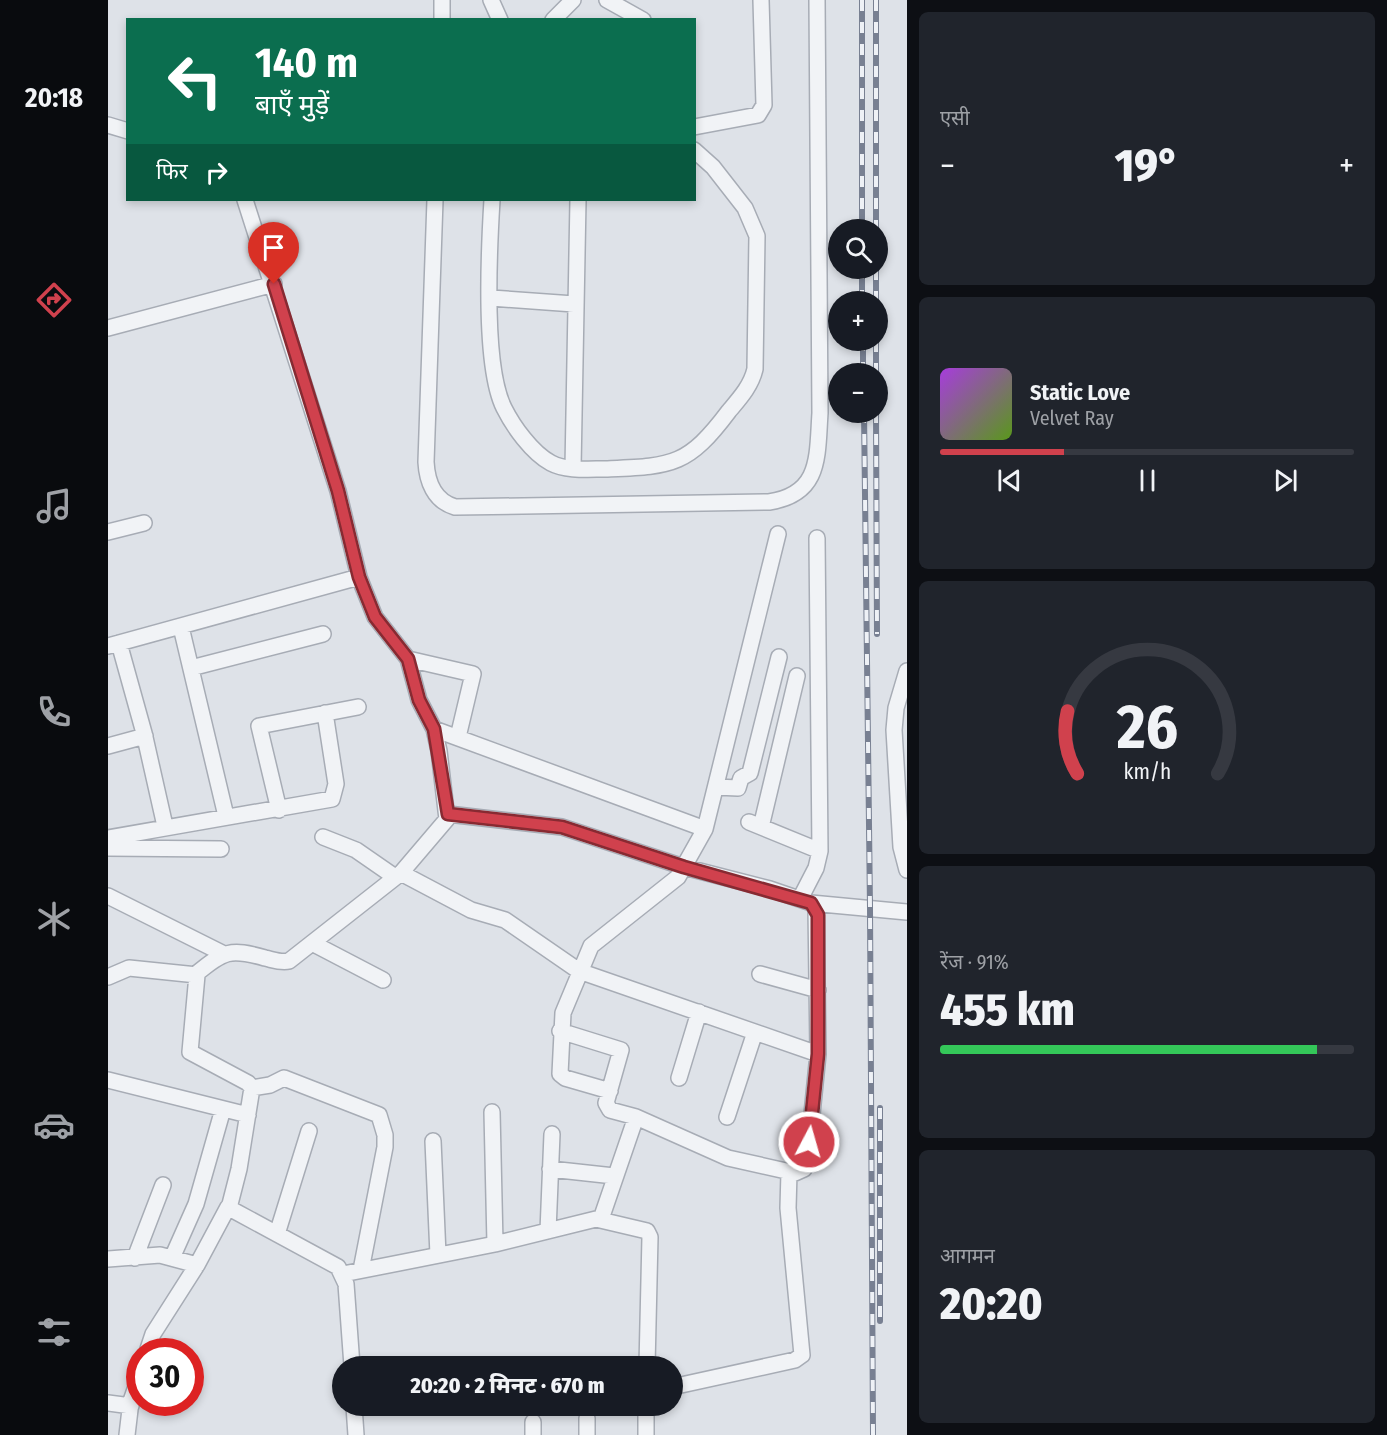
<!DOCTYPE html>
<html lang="hi">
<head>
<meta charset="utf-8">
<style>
  :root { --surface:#171b24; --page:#20242c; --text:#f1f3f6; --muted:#9ea1a6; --line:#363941; --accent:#d0414d }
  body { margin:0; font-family:"Fira Sans Condensed","Noto Sans Devanagari",sans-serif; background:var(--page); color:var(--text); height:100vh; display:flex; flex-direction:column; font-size:22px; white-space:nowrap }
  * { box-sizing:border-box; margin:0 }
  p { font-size:20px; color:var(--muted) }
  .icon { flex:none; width:33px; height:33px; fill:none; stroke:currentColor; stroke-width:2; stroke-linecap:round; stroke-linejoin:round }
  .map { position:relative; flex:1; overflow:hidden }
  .sheet { display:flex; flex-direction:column; gap:12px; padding:12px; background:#0d0f14; width:480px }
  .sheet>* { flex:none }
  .hud { position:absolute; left:18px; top:18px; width:570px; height:183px; border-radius:0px; box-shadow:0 3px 9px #0003; background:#0b6e4f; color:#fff; overflow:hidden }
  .fabs { position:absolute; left:720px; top:219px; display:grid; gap:12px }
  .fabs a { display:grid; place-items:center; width:60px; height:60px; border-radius:50%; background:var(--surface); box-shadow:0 3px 9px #0003; font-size:30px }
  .speed { position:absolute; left:18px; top:1338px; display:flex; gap:12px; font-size:30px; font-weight:700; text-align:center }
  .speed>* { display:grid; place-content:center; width:78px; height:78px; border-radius:50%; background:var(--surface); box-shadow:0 3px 9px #0003; line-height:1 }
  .speed .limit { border:9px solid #d22; background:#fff; color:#111 }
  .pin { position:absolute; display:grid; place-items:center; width:51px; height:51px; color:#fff; margin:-62px -26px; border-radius:50% 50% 50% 0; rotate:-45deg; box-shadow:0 0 6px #0007 }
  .pin .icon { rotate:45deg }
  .me { position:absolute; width:66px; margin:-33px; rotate:6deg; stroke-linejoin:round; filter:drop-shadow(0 0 4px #0008) }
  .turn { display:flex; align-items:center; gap:21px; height:126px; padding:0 30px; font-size:27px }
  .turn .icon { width:78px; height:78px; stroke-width:2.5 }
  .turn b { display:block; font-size:42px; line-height:51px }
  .then { display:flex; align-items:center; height:57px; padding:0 30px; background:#0003; gap:12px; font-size:22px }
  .big { font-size:45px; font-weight:800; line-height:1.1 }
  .sheet .widget { flex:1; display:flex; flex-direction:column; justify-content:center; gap:9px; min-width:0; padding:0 21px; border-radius:9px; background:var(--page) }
  .sheet .dial { align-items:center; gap:0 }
  .dial svg { height:156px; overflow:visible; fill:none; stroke:var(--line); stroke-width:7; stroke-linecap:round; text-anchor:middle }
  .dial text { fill:var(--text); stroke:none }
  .song { display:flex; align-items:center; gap:18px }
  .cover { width:72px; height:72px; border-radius:9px; background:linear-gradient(135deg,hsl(280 70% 55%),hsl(90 70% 35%)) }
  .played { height:6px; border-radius:3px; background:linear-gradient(90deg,var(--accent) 30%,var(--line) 30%) }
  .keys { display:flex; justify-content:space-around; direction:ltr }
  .heat { display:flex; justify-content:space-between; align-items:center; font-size:33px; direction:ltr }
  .charge { height:9px; border-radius:4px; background:linear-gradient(90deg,#34c759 91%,var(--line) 0) }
  .trip { position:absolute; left:224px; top:1356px; width:351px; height:60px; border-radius:30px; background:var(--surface); box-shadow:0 3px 9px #0003; font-weight:800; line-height:60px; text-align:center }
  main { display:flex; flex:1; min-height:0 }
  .tabs { display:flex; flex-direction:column; width:108px; justify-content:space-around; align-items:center; background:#090b0e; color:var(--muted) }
  .tabs .icon { width:42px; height:42px }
  .tabs .active { color:var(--accent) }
  .tabs b { font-size:27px; color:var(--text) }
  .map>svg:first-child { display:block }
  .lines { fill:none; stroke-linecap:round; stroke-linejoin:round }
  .minor-casing { stroke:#a7acb5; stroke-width:18 }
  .minor { stroke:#f1f3f6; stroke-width:15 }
  .rail-casing { stroke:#788092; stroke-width:6 }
  .rail { stroke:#eef1f6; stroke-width:4; stroke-dasharray:11; stroke-linecap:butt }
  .route-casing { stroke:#872a32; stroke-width:15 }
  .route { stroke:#d0414d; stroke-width:10 }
</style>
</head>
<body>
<main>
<nav class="tabs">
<b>20:18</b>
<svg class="icon active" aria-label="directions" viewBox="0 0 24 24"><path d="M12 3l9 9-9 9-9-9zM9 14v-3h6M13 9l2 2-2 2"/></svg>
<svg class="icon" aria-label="music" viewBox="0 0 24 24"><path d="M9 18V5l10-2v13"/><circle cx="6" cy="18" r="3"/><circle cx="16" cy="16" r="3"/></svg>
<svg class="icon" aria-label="phone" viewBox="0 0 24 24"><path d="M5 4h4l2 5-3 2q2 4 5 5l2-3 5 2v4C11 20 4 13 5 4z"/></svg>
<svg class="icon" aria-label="climate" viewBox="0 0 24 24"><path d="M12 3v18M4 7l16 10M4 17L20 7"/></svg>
<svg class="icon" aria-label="car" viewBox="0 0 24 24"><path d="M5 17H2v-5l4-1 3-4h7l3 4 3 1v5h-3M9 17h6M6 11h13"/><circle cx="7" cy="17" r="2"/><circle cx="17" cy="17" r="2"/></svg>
<svg class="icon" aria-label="filters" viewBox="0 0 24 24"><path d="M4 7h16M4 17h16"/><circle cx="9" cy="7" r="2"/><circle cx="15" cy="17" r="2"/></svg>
</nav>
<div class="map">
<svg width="799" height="1435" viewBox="0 0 799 1435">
  <rect width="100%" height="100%" fill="#dee2e8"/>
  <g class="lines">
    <g class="minor-casing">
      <path id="minor" d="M383 0 392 20
        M499 0 535 20
        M334 20V0
        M445 20 465 0
        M0 125 20 131
        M586 127 650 115 656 105 653 0
        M137 200 230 491 251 577 267 617 300 659 311 700 326 729 597 829 670 534
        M327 200 318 462C319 481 326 501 347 507L661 502C713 494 709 457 712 413L709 0
        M384 200C381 249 375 366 396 408 405 426 424 453 443 463 458 471 480 469 497 469 564 466 579 467 621 411 632 398 643 386 647 369L649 236 637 208 605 167 586 150
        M383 298 466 304
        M0 328 166 284
        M465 468 470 200
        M0 532 36 523
        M73 627 118 816
        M11 643 36 733 57 826
        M0 646 251 577
        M300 659 365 674 350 737
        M83 668 215 634
        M799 671 788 708 786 730 793 847 799 870
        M0 746 37 736
        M608 787 630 788 633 778 642 773 671 657
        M171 810 151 726 250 707
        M340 814 454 827 576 867 662 889 703 903 708 908 710 1054 699 1164 696 1169 687 1173 620 1158 528 1117 502 1110 498 1103 513 1050 452 1031
        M641 822 712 851
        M653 827 689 676
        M215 837 248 850 287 877
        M0 838 224 799 228 784 217 713
        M0 848 113 849
        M293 873 363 910 397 920 471 971 710 1054
        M0 896 114 953
        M692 899 708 868 712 851 709 538
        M703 903 799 912
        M206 944 275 980
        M88 974C116 951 122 948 157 958 166 960 173 963 181 961L293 873 339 819 331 751 326 729
        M652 974 710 990
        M0 977 21 968 89 975 82 1052 140 1083 144 1088 131 1169 121 1208 230 1267 238 1284 244 1366
        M571 1078 591 1012
        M0 1080 140 1115
        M144 1088 162 1085 176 1078 271 1115 277 1135V1147L253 1270
        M502 1091 457 1078 452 1074 455 1013 483 946 570 877 597 829
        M384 1112 387 1244
        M619 1117 647 1032
        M325 1141 330 1255
        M442 1169 506 1176
        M493 1219 528 1117
        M440 1231 444 1134
        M169 1234 201 1131
        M27 1258 55 1185
        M64 1258 88 1204 115 1109
        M0 1259 52 1255 89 1265
        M235 1274 387 1244 488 1219 539 1231 542 1237 539 1366
        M39 1352 45 1334 89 1265 120 1207
        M564 1387 687 1360 694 1355 680 1208 681 1172
        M0 1403 23 1406
        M246 1406 248 1435
        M19 1435 23 1401 32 1375
        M425 1435V1422
        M479 1435V1418
        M538 1435V1406"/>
    </g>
    <use href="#minor" class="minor"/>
    <g class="rail-casing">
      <path id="rail" d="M754 0V230
        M768 0V230
        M754 268V302
        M768 302V268
        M755 340V374
        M768 374V340
        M756 412 762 907 765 1435
        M768 412 769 634
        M772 1108V1321"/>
    </g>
    <use href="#rail" class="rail"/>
  </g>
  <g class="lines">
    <g class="route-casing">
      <path id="route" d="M166 284 230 491 251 577 267 617 300 659 311 700 326 729 340 814 454 827 576 867 703 903 710 915V1054L701 1142"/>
    </g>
    <use href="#route" class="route"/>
  </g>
</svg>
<div class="fabs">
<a><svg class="icon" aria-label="search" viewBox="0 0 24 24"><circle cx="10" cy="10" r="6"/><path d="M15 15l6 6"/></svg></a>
<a>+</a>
<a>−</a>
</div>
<div class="speed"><div class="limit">30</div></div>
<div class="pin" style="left:166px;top:284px;background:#d93025"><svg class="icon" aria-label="arrive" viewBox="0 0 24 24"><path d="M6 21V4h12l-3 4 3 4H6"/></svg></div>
<svg class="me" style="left:701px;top:1142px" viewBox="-20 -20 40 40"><circle r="17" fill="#d0414d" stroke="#fff" stroke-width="3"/><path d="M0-11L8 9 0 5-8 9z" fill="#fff"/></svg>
<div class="trip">20:20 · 2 मिनट · 670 m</div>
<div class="hud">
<div class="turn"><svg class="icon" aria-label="left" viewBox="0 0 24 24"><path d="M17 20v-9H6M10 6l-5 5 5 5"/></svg><div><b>140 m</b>बाएँ मुड़ें</div></div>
<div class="then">फिर<svg class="icon" aria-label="right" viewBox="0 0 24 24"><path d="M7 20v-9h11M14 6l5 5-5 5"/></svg></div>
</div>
</div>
<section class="sheet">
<div class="widget"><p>एसी</p>
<div class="heat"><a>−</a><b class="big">19°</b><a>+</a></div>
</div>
<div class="widget">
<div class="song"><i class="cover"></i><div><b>Static Love</b><p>Velvet Ray</p></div></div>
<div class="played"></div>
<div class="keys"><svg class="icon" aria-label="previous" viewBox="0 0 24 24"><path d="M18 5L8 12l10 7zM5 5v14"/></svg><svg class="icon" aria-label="pause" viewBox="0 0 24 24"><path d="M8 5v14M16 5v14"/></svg><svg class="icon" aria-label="next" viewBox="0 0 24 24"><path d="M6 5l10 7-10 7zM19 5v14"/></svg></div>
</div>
<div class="widget dial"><svg viewBox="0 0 100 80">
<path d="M14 69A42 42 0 1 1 86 69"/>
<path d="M14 69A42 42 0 0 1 9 37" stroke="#d0414d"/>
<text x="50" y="56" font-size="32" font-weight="700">26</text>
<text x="50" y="72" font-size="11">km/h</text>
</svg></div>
<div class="widget"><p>रेंज · 91%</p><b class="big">455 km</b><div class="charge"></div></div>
<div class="widget"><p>आगमन</p><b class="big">20:20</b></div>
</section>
</main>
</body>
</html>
